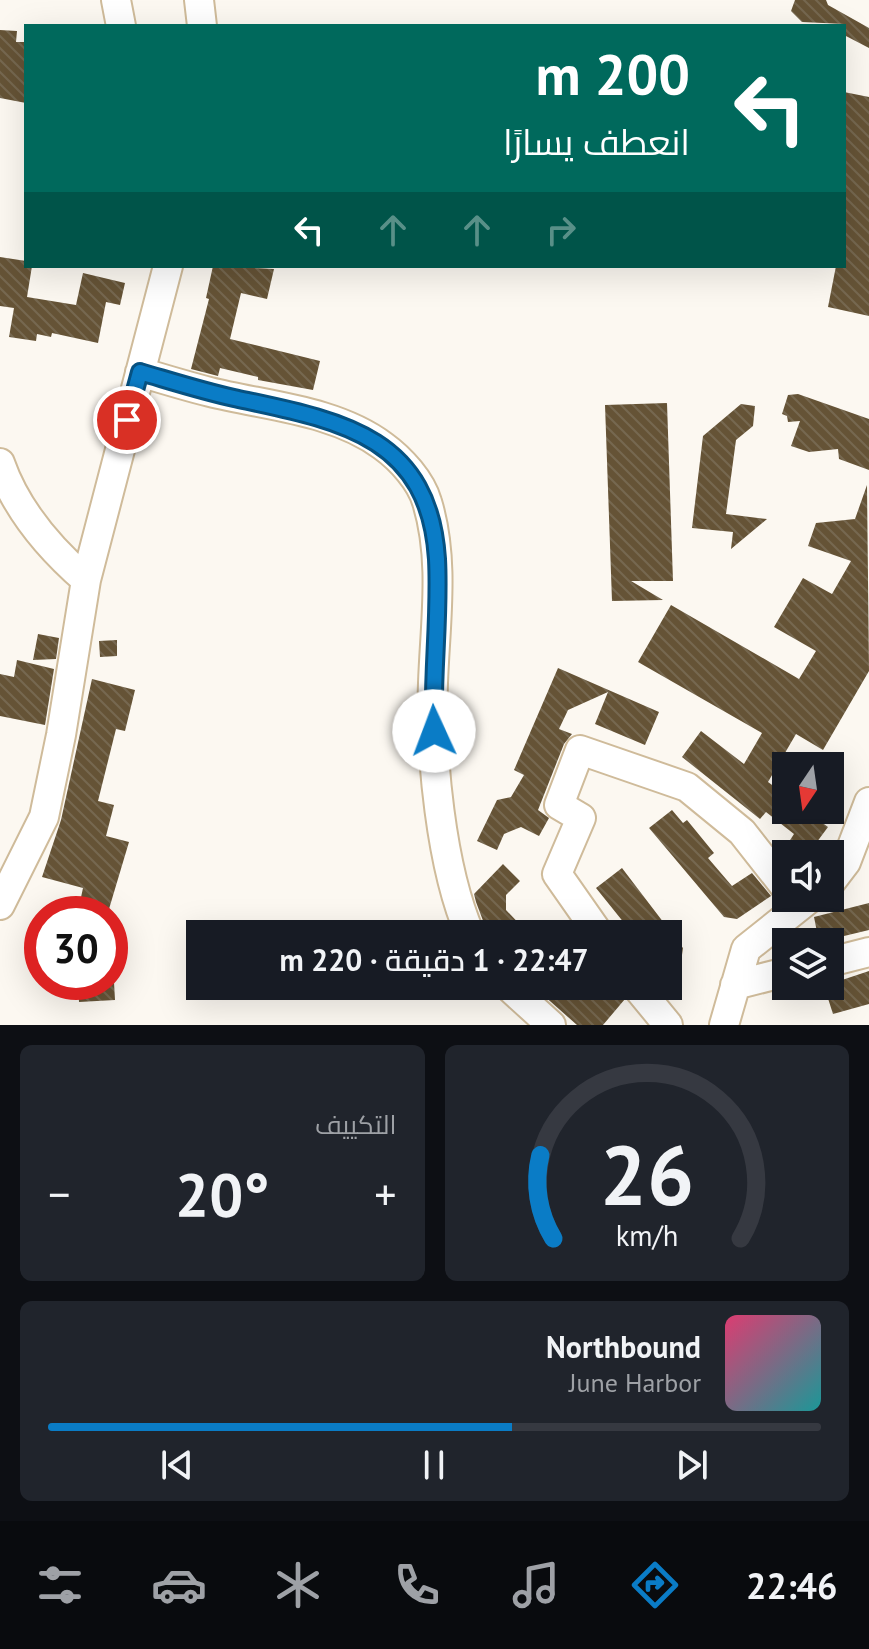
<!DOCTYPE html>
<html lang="ar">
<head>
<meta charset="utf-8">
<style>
  :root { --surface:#171b24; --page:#20242c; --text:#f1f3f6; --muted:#9ea1a6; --line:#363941; --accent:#0a7cc6 }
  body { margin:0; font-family:"PT Sans",Cairo,sans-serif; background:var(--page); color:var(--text); direction:rtl; height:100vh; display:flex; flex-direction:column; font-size:30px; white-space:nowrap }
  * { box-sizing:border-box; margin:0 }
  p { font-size:26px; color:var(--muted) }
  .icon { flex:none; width:44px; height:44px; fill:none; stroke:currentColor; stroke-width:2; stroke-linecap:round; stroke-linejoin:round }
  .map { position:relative; height:1025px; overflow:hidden; direction:ltr }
  .sheet { display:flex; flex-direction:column; gap:20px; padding:20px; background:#0d0f14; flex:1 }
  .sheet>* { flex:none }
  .top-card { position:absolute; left:24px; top:24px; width:822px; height:244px; border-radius:0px; box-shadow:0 8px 32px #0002; direction:rtl; background:#00695c; color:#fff; overflow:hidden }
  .needle { width:52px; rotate:193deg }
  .buttons { position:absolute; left:772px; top:752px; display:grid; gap:16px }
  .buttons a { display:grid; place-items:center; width:72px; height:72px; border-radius:0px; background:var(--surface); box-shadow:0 8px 32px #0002; font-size:40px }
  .speed { position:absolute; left:24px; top:896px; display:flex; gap:16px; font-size:40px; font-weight:700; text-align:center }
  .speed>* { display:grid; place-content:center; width:104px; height:104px; border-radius:50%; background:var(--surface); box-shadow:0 8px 32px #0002; line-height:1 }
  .speed .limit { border:12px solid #d22; background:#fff; color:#111 }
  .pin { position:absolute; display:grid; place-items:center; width:68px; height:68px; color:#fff; margin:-34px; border:4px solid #fff; border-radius:50%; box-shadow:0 2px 8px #0007 }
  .me { position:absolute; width:88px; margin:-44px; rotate:358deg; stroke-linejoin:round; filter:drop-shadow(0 0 6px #0008) }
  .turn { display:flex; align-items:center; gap:28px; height:168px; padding:0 24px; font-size:36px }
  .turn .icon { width:104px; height:104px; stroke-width:2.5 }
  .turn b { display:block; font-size:56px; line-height:68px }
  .lanes { display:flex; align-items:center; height:76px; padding:0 24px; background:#0003; justify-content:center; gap:40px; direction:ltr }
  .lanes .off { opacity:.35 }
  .big { font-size:60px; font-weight:600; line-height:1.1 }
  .sheet .tile { flex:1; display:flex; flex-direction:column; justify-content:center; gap:12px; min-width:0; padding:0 28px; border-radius:12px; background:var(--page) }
  .sheet .dial { align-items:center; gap:0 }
  .dial svg { height:208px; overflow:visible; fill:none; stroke:var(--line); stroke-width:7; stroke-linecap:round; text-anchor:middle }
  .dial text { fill:var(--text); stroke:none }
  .song { display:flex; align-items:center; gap:24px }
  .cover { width:96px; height:96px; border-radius:12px; background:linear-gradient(135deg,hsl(340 70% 55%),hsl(180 70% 35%)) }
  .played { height:8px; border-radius:4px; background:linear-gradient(90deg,var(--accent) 60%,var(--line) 60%) }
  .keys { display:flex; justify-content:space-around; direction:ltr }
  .heat { display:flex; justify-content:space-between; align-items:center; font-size:44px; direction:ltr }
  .sheet .tiles { flex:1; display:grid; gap:20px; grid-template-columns:1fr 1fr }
  .tile:last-child { grid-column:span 2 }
  .trip { position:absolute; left:186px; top:920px; width:496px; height:80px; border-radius:0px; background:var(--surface); box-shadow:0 8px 32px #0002; font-weight:600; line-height:80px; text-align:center; direction:rtl }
  .tabs { display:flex; height:128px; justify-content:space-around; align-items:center; background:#090b0e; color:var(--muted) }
  .tabs .icon { width:56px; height:56px }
  .tabs .active { color:var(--accent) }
  .tabs b { font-size:36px; color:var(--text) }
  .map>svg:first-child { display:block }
  .building { fill:url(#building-back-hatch) }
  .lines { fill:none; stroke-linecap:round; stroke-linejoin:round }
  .minor-casing { stroke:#cfbb9a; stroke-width:32 }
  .minor { stroke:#fff; stroke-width:28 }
  .route-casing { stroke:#065181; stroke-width:20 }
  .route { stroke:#0a7cc6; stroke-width:14 }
</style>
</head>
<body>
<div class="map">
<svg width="869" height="1025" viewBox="0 0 869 1025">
  <defs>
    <pattern id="building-back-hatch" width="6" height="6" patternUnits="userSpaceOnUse" patternTransform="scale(2)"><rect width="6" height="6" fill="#655336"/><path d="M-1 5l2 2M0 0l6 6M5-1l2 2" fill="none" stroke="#766850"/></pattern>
  </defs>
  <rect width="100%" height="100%" fill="#fcf8f1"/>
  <path class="building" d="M795 0H826L828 5 869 28V48L844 35V24L802 22 791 11Z
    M0 30 17 31 16 42H26V103L0 98Z
    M844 92 869 97V316L828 307 836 266H844Z
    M0 257 26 261V266H32L27 297 76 305 83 273 125 283 120 305 106 302 98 343 52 333 51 337 37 334 36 341 9 337 14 308 0 306Z
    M213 266 274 269 267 299 241 293 230 339 320 361 313 390 258 380V377L220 368 218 376 191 369 209 299 206 298Z
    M798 394 869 419V470L839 459 838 449 809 452 791 446 800 421 788 422 787 416 782 414 788 395Z
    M667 403 673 581H631L663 600 612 601 605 405Z
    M741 404 755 406 753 426 736 440 726 514 767 519 731 549 733 532 692 528 703 436Z
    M867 485 869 671 823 750 796 734 768 782 786 795V810H805L828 827 808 854H781L794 834 766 812 760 819 682 757 701 731 744 764 762 733 638 662 671 605 799 679 816 651 774 627 803 578 832 594 851 561 808 546 816 523 855 519Z
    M38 634 59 638 56 659 33 660Z
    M117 640V656L100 657 99 641Z
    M17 660 54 669 45 725 0 716V674L14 677Z
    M558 668 659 712 645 745 595 724 608 692 568 710 559 729 572 734 564 744 538 810 549 818 539 836 521 827 504 834 497 850 477 841 497 800 511 797 524 775 514 770Z
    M92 679 135 690 125 731 116 729 98 801 114 805 106 836 129 842 109 909 80 902 83 888 42 877 61 820Z
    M672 810 683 823 687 820 714 853 708 858 732 886 752 873 771 896 737 919 724 917 649 828Z
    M503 864 520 881 506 895V910L529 934H493L485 926 476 902 474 894Z
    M622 868 683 948 677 990 668 989V934H633L596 888Z
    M869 903V930L819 942 814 917Z
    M869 971V1004L833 1014 824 986Z
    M78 982H114L115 1000 79 1002Z
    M533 986H568L576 994H596L603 986H619L625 999 603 1025H577Z"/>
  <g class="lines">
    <g class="minor-casing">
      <path id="minor" d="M116 0 121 26
        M199 0 202 26
        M140 372C163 379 186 386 210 392 266 406 335 410 383 446 401 459 421 481 427 502 445 560 435 624 433 683 430 755 441 868 470 934
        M0 463C16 509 49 548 86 580
        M830 883 846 862 869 802
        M0 905 44 817 61 735 86 580 168 266
        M599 934 557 874 581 818 559 805 580 750 687 787 742 832 786 888
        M830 962 869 952
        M735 985 786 972
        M508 986 551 1025
        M636 986 668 1025
        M724 1025 746 949 810 898"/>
    </g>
    <use href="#minor" class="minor"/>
  </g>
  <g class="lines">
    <g class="route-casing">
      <path id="route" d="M127 420 140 372C171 381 202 391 234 398 337 420 429 434 437 559 440 616 432 673 434 731"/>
    </g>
    <use href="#route" class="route"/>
  </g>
</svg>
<div class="buttons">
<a><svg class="needle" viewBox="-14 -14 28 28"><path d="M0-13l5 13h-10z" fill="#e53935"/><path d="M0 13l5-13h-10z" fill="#9ea1a6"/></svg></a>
<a><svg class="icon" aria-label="sound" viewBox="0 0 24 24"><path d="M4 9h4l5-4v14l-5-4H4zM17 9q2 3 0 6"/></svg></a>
<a><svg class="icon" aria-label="layers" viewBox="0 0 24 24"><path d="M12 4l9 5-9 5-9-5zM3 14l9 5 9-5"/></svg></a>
</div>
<div class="speed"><div class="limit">30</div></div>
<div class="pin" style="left:127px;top:420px;background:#d93025"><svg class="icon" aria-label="arrive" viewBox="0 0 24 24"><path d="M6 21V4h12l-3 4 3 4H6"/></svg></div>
<svg class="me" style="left:434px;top:731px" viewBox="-20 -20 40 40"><circle r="19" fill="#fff"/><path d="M0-13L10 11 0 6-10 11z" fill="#0a7cc6"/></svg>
<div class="trip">22:47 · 1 دقيقة · 220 m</div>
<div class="top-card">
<div class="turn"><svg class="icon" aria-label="left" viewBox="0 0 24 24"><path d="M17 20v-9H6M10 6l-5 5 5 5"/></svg><div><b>200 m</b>انعطف يسارًا</div></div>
<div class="lanes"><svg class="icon" aria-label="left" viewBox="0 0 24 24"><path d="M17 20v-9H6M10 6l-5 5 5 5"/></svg><svg class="icon off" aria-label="ahead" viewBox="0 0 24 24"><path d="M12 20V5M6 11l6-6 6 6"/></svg><svg class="icon off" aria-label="ahead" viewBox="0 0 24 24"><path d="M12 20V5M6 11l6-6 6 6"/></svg><svg class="icon off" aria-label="right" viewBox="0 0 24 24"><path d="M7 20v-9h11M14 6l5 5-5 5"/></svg></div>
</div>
</div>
<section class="sheet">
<div class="tiles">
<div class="tile dial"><svg viewBox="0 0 100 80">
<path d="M14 69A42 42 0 1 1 86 69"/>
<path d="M14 69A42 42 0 0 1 9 37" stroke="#0a7cc6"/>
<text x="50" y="56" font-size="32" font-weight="700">26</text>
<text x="50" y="72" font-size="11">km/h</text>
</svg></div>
<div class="tile"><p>التكييف</p>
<div class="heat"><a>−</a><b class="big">20°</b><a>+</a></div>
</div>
<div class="tile">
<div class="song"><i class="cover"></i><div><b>Northbound</b><p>June Harbor</p></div></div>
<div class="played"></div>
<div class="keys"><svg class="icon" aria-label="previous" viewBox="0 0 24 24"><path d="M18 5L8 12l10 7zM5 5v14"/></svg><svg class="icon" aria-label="pause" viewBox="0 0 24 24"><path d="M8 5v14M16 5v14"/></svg><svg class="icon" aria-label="next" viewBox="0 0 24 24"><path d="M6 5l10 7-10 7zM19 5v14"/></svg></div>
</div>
</div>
</section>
<nav class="tabs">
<b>22:46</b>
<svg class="icon active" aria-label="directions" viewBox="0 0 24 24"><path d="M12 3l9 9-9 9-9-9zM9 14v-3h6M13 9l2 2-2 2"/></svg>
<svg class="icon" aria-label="music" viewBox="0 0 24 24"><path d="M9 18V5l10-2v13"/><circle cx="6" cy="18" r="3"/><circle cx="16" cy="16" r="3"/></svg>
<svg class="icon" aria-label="phone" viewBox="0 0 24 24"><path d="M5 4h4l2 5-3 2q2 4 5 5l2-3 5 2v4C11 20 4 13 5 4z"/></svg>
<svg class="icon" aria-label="climate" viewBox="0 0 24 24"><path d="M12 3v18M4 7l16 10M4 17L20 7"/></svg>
<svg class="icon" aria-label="car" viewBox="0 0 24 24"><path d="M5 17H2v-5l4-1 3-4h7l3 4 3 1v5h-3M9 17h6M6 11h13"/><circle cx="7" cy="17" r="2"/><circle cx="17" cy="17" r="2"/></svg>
<svg class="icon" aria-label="filters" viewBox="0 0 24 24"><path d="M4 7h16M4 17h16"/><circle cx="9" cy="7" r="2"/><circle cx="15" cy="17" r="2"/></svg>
</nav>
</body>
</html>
